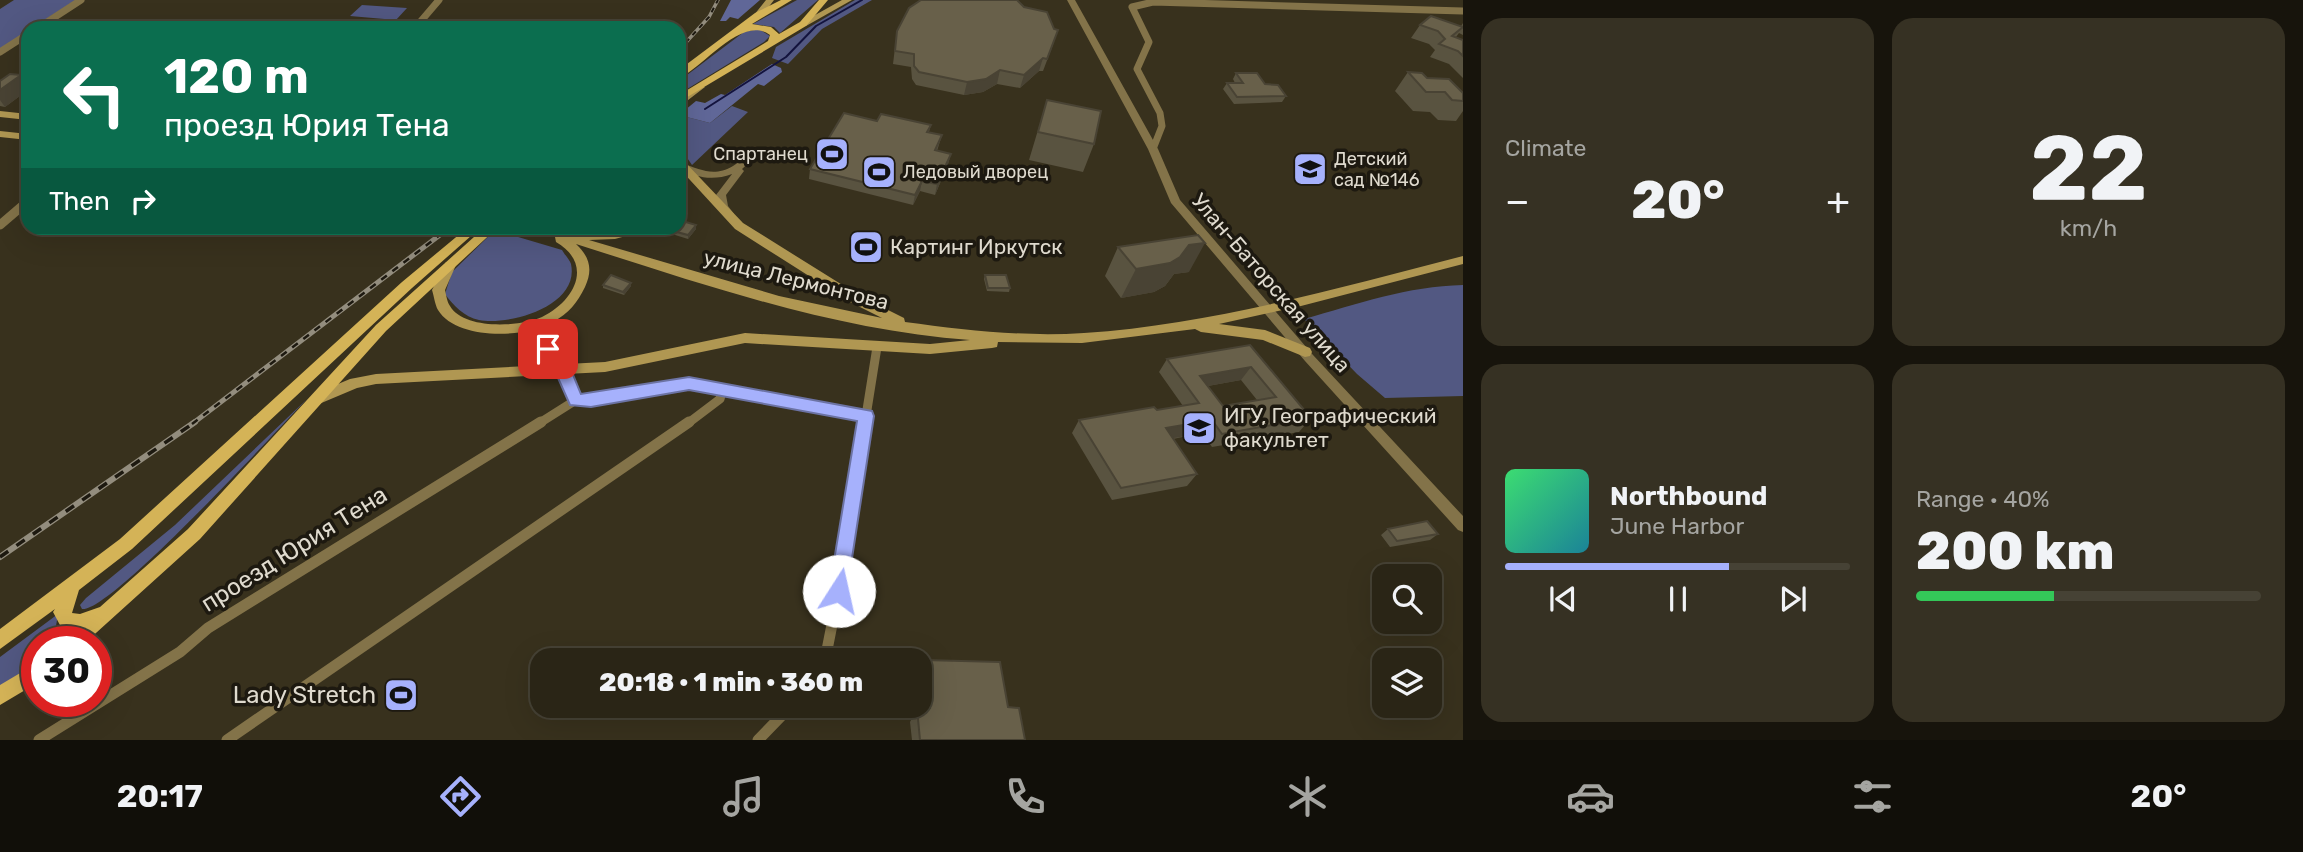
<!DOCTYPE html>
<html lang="en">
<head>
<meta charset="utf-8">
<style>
  :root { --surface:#2a2516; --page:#363123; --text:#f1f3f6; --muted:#a5a5a1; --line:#464235; --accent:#a6b1fc }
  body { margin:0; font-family:Rubik,sans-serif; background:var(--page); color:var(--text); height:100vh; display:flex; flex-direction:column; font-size:26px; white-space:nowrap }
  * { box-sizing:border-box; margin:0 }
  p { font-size:23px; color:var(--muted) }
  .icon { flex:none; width:38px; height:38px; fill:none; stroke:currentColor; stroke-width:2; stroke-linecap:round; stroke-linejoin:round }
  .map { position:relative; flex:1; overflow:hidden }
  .sheet { display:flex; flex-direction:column; gap:18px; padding:18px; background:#17140c; width:840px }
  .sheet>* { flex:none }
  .top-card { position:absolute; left:21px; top:21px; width:665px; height:214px; border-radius:21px; box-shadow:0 7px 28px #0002,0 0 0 2px var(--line); background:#0b6e4f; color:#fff; overflow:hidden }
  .controls { position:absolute; left:1372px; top:564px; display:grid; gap:14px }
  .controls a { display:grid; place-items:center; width:70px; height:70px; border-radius:14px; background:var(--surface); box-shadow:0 7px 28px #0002,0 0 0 2px var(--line); font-size:35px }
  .speed { position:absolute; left:21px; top:626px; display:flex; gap:14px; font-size:35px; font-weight:700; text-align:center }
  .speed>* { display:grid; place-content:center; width:91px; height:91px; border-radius:50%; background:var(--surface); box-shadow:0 7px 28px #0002,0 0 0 2px var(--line); line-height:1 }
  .speed .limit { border:10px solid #d22; background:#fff; color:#111 }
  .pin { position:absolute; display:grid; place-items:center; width:60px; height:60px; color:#fff; margin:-30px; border-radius:14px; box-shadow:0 4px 10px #0006 }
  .me { position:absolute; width:77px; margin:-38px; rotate:10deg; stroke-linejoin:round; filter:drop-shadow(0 0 5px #0008) }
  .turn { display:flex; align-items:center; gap:24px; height:147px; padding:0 28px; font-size:32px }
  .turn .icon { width:91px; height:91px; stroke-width:2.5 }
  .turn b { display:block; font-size:49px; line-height:60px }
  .then { display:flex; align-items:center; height:66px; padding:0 28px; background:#0003; gap:14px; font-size:26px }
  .big { font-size:52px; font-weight:800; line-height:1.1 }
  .sheet .tile { flex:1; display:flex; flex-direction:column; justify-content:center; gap:10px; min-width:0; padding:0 24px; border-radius:21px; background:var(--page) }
  .sheet .dial { align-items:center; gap:0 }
  .dial b { font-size:91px; line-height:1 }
  .song { display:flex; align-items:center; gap:21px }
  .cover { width:84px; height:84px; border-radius:10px; background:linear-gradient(135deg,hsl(140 70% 55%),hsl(190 70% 35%)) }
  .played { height:7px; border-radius:4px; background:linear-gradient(90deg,var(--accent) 65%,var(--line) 65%) }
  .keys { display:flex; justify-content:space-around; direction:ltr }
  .heat { display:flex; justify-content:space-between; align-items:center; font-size:38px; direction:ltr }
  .charge { height:10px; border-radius:5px; background:linear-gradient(90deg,#34c759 40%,var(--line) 0) }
  .sheet .tiles { flex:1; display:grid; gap:18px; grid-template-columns:repeat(2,1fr) }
  .trip { position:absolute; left:530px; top:648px; width:402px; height:70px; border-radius:21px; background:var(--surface); box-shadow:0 7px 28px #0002,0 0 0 2px var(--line); font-weight:800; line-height:70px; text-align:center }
  .tabs { display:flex; height:112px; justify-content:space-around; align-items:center; background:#110f09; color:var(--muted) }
  .tabs .icon { width:49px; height:49px }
  .tabs .on { color:var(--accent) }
  .tabs b { font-size:32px; color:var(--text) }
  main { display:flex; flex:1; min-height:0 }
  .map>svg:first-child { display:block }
  .green { fill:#525882 }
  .forest { fill:#606798 }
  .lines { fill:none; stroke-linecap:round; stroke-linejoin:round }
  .stream { stroke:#13133d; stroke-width:2 }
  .minor-far2 { stroke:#837349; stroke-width:7 }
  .minor-far1 { stroke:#837349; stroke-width:9 }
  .minor { stroke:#837349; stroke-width:11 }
  .tertiary { fill:#837349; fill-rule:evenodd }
  .secondary { fill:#b09752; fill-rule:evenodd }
  .primary { fill:#d4b357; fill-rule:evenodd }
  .rail-far2-casing { stroke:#938d7e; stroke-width:3.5 }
  .rail-far1-casing { stroke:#938d7e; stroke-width:5 }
  .rail-casing { stroke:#938d7e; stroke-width:6 }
  .rail-far2 { stroke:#1d1910; stroke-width:2; stroke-dasharray:5; stroke-linecap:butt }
  .rail-far1 { stroke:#1d1910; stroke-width:2.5; stroke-dasharray:7; stroke-linecap:butt }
  .rail { stroke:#1d1910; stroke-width:3.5; stroke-dasharray:10; stroke-linecap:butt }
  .wall { fill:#595340; fill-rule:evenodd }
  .shaded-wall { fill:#494334 }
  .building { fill:#68604a; stroke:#494334; stroke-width:2; fill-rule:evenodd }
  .route { fill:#a6b1fc; stroke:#6c73a4; stroke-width:2 }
  .labels { text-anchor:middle; stroke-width:7; stroke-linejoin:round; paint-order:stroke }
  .far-poi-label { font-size:18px; fill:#dfdace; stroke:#1d1910; text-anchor:start }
  .poi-label { font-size:21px; fill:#dfdace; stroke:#1d1910; text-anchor:start }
  .street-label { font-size:21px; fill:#dfdace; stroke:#1d1910 }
  .near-street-label { font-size:24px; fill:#dfdace; stroke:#1d1910 }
  .near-poi-label { font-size:24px; fill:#dfdace; stroke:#1d1910; text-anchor:end }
</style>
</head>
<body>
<main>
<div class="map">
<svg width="1463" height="740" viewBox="0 0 1463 740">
  <rect width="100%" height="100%" fill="#38311d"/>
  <path class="green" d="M14 0H76L32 28H28V31L0 49V9Z
    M797 0H818L780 33 774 27 753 24Z
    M855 0H872L822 29 788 64 772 58 776 47Z
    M362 5 407 8 396 20 350 16Z
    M759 29 770 36 764 42 679 94V81L744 32Z
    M732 106 748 112 692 165 679 146V115L710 123Z
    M495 230 562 250C564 254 570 260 571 264 580 306 509 326 479 320 464 317 453 305 445 294L452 272Z
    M1463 285V396L1385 398 1357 374 1304 319C1357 304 1408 286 1463 285Z
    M306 400C278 429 109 614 82 609L80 605 86 598 175 525Z
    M58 614 56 626 63 632 83 628 65 642H37V662L0 687V657Z"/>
  <path class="forest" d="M731 0H760L738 19 730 17 726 21H720Z
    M772 64 781 68 782 72 764 86 758 84 710 123 679 115 696 101 705 103 721 94 725 95Z"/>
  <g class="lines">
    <path class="stream" d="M705 109 786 57 816 26 862 0"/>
    <path class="minor-far2" d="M38 28 81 0
      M415 28 439 0
      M0 52 28 34
      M1153 149 1162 126 1160 113 1137 69 1149 42 1132 7 1153 2 1463 11"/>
    <path class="minor-far1" d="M0 225 28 201
      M532 326 562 369 576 400 591 401 689 383 723 388 720 399 687 424
      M723 388 866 416 865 424
      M866 416 877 347
      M538 424 576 400"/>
    <path class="minor" d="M825 660 843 569 865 422
      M39 740 180 652 208 628 541 422
      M227 740 689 422
      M758 740 792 705"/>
    <path class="tertiary" d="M1067 0H1075L1158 149 1180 200 1313 355 1463 516V532L1458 530 1305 361 1171 203 1148 149Z
      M748 156 753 159 742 169 744 171 726 195 728 206 734 214 729 217C720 214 718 204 716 195L732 174C713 181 696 178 679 168V164L682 163C701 170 714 177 733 166 738 163 743 159 748 156Z"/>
    <path class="secondary" d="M766 0H774L761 17H755L754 15Z
      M842 0H852L806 26 799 24Z
      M697 85 705 87 679 107V99Z
      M0 111 28 114V120L0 117Z
      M0 131 28 134V140L0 137Z
      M679 159 683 160 743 223 860 296 904 318 905 322C964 330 1024 337 1084 333 1214 324 1338 288 1463 256V264L1301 306 1219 324 1265 330 1310 348 1312 352 1310 356 1305 357 1263 340 1201 332 1195 329 1082 343 998 342 997 347 992 348 930 354 745 343 605 372 376 384 357 388 319 404 314 402 312 398 314 394 350 379 376 374 605 362 745 333 930 344 970 340C837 331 702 284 576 244 590 257 593 270 585 287 577 303 569 313 553 322 527 338 457 341 438 310 435 305 434 296 432 290L446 262H454L456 265 445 290C446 294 447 302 450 306 464 330 520 327 542 317 575 301 594 264 556 242L555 237 534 231 532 228H549L578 237 584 232 646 228 644 231 615 239 589 240 779 296 882 318 850 302 735 229 679 168Z"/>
    <path class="primary" d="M781 0H792L752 24 771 27 779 34 800 22 819 0H828L806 26 679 102V95L768 41 770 35C742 14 704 67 679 78V70L755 13Z
      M467 228H480L412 288 132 549 79 590 72 613 80 614 100 607 188 529 376 325 484 228H497L386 331 200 539 86 642H64L67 636 73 630 61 627 53 612 55 609 0 649V629L120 539 402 282Z
      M37 663V683L0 705V685Z"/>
    <g class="rail-far2-casing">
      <path id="rail-far2" d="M679 50 709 17 718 0"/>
    </g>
    <g class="rail-far1-casing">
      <path id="rail-far1" d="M192 424 449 228"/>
    </g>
    <g class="rail-casing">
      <path id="rail" d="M0 557 195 422"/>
    </g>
    <use href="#rail-far2" class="rail-far2"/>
    <use href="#rail-far1" class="rail-far1"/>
    <use href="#rail" class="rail"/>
  </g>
  <path class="wall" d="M1463 23V35L1459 33 1456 37 1463 40V78L1449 64 1430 57 1435 50 1429 44 1411 38 1420 25 1461 26Z
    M897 31 1054 42 1043 71H1039L1020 88 997 84 983 92 964 95 916 85 912 79 911 67 893 64Z
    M1408 72 1427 78 1463 93V111L1456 121 1438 120 1430 112 1413 111 1395 91Z
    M1236 73 1265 84 1286 96 1282 102 1234 104 1223 89 1227 83H1235L1233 79Z
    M21 75 28 84V90L5 107 0 106V81Z
    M1047 100 1094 144 1083 172 1029 160Z
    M877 121 931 125 929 132 942 135 937 151 951 154 948 164 935 195 920 191 913 205 809 179 810 169Z
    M696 225V229L688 239 659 230V228H679Z
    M1118 247 1189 272 1174 274 1165 286 1154 292 1121 298 1105 276Z
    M985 275 1010 288 1009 292 987 291 984 279Z
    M603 285 631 286 624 295 603 288Z
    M1250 345 1311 418 1299 432 1212 447 1202 433 1173 439 1197 474 1187 486 1112 500 1072 433 1079 420 1157 410 1183 406 1159 372 1167 359ZM1241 380 1257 400 1223 406 1208 386Z
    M1388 529 1438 534 1430 540 1390 547 1381 535Z
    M924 660 1008 707 1025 740H912L910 722 917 708H921L920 668Z"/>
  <path class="shaded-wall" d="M1043 58 1039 71 1020 88 1024 75Z
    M1000 70 997 84 983 92 964 95 967 82Z
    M21 75 28 84V90L5 107 0 100V90Z
    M951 154 948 164 935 195 937 184Z
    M922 181 920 191 913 205 915 195Z
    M696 225V229L688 239V235Z
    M1205 243 1189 272 1174 274 1165 286 1154 292 1121 298 1136 269 1189 245Z
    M631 283V286L624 295 623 292Z
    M1251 367 1241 380 1191 389 1200 376Z
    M1212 420 1202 433 1157 441 1166 428Z"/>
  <path class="building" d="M921 0H1017L1024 7 1047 12 1054 29 1058 30 1047 59 1043 58 1024 75 1000 70 986 79 967 82 919 72 914 66V54L895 51 897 31 909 8Z
    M1431 16 1463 27 1452 36 1463 40V56L1458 51 1439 44 1445 39 1438 31 1420 25Z
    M1408 72 1422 73 1427 78 1449 79 1463 93V101L1452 100 1445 92H1426Z
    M1236 73H1257L1265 84 1278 85 1286 96 1237 97 1227 83H1243Z
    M10 74 21 75 0 90V81Z
    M1047 100 1101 111 1094 144 1038 132Z
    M844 113 877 121 881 114 931 125 927 132 942 135 935 150 951 154 937 184 922 181 915 195 810 169Z
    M679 220 696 225 688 235 662 228H679Z
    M1198 235 1205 243 1189 245 1180 257 1170 263 1136 269 1118 247Z
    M611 275 631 283 623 292 603 285Z
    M985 275H1006L1010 288H988Z
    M1250 345 1311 418 1222 434 1212 420 1166 428 1197 474 1121 488 1079 420 1154 407 1157 410 1199 403 1167 359ZM1251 367 1276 397 1223 406 1200 376Z
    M1427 521 1438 534 1397 541 1388 529Z
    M924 660 1000 662 1008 707 1019 708 1025 740H920L917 708H930Z"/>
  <path class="route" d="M548 343C565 349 574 378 581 394L689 377 872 411 874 416 846 597 839 600 832 597 829 591 857 421 689 390 591 407 570 405 555 371 540 349Z"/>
  <defs>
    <g id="stadium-square" transform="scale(1.75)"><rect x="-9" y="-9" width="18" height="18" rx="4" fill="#a6b1fc" stroke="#1d1910"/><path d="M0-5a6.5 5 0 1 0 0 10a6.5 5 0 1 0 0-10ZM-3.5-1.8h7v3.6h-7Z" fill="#111"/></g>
    <g id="school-square" transform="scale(1.75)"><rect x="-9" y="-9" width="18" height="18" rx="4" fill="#a6b1fc" stroke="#1d1910"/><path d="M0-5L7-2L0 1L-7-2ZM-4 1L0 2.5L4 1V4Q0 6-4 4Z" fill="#111"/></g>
    <g id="university-square" transform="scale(1.75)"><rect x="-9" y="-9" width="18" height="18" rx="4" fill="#a6b1fc" stroke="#1d1910"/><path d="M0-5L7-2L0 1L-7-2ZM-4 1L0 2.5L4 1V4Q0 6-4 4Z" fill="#111"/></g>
  </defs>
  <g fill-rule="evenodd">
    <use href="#stadium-square" x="832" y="154"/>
    <use href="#school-square" x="1310" y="169"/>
    <use href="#stadium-square" x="879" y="172"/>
    <use href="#stadium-square" x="866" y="247"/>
    <use href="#university-square" x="1199" y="428"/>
    <use href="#stadium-square" x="401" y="695"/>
  </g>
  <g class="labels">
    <g class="far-poi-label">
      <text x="808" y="160" text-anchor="end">Спартанец</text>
      <text x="1334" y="165">Детский<tspan x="1334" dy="21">сад №146</tspan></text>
      <text x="903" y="178">Ледовый дворец</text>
    </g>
    <g class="poi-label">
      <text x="890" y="254">Картинг Иркутск</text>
      <text x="1224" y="423">ИГУ, Географический<tspan x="1224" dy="24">факультет</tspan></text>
    </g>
    <g class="street-label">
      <text transform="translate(796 280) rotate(14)" y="7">улица Лермонтова</text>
      <text transform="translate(1271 283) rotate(49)" y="7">Улан-Баторская улица</text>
    </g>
    <g class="near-street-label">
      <text transform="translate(294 549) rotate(-32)" y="8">проезд Юрия Тена</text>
    </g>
    <g class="near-poi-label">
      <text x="376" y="703">Lady Stretch</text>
    </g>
  </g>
</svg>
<div class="controls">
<a><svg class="icon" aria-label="search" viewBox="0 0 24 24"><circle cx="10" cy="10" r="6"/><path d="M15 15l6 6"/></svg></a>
<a><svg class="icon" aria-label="layers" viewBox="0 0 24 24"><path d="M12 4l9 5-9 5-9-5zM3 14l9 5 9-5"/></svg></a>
</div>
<div class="speed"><div class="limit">30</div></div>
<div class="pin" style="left:548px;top:349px;background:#d93025"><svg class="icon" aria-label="arrive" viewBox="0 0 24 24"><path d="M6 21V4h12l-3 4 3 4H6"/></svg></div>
<svg class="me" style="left:839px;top:591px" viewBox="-20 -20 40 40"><circle r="19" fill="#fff"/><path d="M0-13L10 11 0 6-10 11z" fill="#a6b1fc"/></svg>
<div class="trip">20:18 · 1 min · 360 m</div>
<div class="top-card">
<div class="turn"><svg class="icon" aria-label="left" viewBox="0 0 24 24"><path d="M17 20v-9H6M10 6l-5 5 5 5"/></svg><div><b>120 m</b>проезд Юрия Тена</div></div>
<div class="then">Then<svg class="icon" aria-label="right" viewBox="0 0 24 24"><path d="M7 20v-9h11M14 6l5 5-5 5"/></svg></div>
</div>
</div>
<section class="sheet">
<div class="tiles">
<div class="tile"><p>Climate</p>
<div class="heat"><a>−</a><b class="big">20°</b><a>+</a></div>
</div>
<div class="tile dial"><b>22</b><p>km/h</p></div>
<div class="tile">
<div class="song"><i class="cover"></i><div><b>Northbound</b><p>June Harbor</p></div></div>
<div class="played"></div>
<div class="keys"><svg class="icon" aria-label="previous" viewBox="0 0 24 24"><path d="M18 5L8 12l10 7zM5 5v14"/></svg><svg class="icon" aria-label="pause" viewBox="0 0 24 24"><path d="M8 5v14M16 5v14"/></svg><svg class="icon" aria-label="next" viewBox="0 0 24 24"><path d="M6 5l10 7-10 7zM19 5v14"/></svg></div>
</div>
<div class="tile"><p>Range · 40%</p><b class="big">200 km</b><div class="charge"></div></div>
</div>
</section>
</main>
<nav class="tabs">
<b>20:17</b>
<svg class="icon on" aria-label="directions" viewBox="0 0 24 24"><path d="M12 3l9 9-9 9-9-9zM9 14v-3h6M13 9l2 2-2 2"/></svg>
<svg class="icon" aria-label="music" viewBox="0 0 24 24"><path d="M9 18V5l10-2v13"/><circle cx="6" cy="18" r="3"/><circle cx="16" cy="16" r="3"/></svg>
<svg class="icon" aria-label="phone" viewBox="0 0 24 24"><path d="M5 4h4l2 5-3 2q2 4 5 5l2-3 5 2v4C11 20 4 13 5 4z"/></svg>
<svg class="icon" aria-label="climate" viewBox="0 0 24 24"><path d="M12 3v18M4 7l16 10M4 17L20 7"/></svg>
<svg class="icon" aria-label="car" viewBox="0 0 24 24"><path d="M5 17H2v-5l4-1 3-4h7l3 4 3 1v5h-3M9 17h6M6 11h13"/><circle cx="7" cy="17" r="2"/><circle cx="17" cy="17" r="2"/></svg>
<svg class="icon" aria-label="filters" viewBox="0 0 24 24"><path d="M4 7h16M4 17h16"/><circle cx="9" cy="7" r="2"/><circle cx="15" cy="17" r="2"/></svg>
<b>20°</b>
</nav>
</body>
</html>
